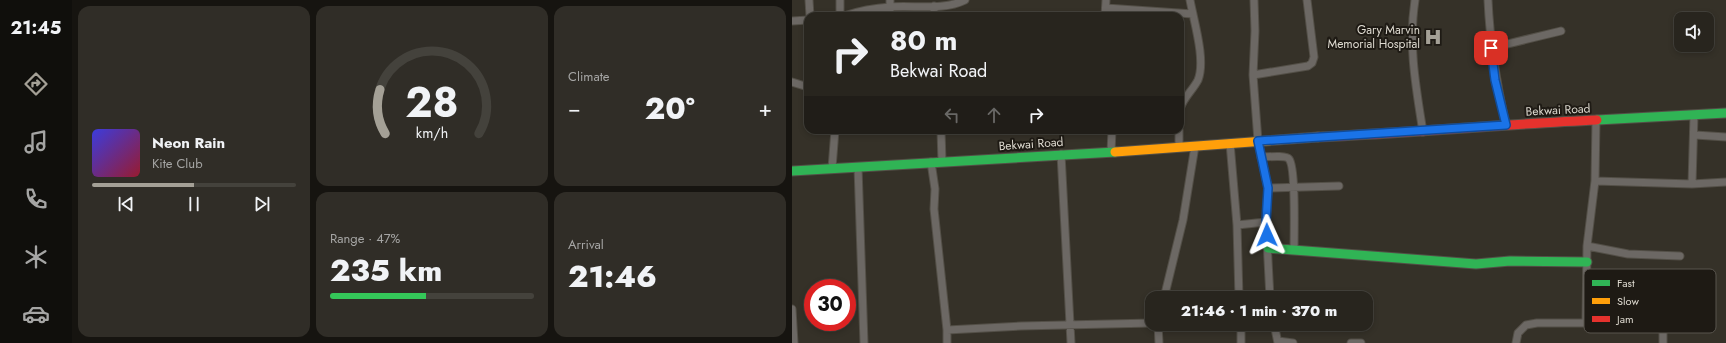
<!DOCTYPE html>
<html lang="en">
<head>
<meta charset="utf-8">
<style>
  :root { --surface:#28251e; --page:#302d27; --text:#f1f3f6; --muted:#a5a5a4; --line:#44423c; --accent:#a4a096 }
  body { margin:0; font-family:Jost,sans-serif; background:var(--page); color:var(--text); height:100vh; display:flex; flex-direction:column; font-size:15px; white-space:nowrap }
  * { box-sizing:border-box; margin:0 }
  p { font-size:13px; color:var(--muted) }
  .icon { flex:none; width:22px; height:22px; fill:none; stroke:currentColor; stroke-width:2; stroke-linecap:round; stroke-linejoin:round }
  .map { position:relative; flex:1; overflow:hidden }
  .side { display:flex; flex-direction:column; gap:6px; padding:6px; background:#161410; width:720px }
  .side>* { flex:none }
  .hud { position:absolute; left:12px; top:12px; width:380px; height:122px; border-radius:12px; box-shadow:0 2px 6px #0003,0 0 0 1px var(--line); background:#28251e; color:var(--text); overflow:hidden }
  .tools { position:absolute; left:882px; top:12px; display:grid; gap:8px }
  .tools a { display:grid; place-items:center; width:40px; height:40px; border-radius:8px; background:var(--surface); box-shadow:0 2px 6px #0003,0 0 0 1px var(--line); font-size:20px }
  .speed { position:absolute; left:12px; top:279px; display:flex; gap:8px; font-size:20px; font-weight:700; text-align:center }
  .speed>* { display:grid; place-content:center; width:52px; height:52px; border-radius:50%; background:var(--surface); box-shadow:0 2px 6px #0003,0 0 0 1px var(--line); line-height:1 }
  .speed .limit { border:6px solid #d22; background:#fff; color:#111 }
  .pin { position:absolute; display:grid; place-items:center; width:34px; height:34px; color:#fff; margin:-17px; border-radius:8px; box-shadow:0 2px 6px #0006 }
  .me { position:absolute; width:44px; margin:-22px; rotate:359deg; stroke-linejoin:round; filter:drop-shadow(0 0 3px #0008) }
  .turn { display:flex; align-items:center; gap:14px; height:84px; padding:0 20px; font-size:18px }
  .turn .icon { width:52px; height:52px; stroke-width:2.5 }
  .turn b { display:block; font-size:28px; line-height:34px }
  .lanes { display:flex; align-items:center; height:38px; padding:0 20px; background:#0003; justify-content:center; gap:20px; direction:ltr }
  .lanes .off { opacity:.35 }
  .big { font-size:30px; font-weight:800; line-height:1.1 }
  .side .tile { flex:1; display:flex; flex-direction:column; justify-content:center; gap:6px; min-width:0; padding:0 14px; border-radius:12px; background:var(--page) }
  .side .dial { align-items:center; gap:0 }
  .dial svg { height:104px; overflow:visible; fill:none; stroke:var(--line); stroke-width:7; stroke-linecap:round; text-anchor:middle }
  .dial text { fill:var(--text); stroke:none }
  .song { display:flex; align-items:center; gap:12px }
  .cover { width:48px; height:48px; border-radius:6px; background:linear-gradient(135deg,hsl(240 70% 55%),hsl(350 70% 35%)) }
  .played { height:4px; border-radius:2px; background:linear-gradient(90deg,var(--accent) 50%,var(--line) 50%) }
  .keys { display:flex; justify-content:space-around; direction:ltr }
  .heat { display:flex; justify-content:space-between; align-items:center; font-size:22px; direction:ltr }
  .charge { height:6px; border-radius:3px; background:linear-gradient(90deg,#34c759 47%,var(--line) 0) }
  .side .tiles { flex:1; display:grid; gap:6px; grid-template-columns:repeat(3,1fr) }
  .tile:first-child { grid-row:span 2 }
  .trip { position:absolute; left:353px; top:291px; width:228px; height:40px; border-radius:12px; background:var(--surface); box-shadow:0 2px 6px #0003,0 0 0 1px var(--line); font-weight:800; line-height:40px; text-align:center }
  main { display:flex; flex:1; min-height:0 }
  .menu { display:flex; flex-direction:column; width:72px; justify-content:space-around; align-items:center; background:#100f0c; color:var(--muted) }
  .menu .icon { width:28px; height:28px }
  .menu .active { color:var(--accent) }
  .menu b { font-size:18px; color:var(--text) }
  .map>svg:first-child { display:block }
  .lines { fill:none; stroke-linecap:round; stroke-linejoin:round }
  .street-casing { stroke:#534f47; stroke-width:9 }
  .fast-casing { stroke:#534f47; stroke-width:11 }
  .slow-casing { stroke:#534f47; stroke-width:11 }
  .jam-casing { stroke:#534f47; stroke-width:11 }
  .street { stroke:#6c6864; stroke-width:7 }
  .fast { stroke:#30b455; stroke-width:9 }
  .slow { stroke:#ff9f0a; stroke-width:9 }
  .jam { stroke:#e5322d; stroke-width:9 }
  .route-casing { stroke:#114b97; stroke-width:10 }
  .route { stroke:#1a73e8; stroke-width:7 }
  .labels { text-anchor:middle; stroke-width:4; stroke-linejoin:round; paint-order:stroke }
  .poi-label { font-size:12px; fill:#dfdbd1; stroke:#1e1a14; text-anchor:end }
  .street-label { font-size:12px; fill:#dfdbd1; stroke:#1e1a14 }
  .key { fill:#1e1a14; stroke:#58544d; stroke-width:1 }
  .key-label { font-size:11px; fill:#dfdbd1 }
</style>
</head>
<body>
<main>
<nav class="menu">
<b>21:45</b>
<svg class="icon active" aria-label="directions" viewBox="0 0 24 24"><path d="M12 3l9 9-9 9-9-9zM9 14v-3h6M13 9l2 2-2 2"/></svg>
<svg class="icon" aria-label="music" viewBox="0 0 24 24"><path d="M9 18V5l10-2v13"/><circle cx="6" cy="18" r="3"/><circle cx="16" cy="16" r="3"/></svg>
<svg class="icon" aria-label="phone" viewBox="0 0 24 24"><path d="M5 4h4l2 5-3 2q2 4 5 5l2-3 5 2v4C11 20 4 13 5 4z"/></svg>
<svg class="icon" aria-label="climate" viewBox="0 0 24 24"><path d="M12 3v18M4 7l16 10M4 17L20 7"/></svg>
<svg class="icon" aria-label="car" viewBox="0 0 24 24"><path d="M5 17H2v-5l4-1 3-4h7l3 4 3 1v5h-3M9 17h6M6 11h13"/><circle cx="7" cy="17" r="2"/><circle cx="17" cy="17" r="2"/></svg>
</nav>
<section class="side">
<div class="tiles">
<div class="tile">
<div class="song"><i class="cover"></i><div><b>Neon Rain</b><p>Kite Club</p></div></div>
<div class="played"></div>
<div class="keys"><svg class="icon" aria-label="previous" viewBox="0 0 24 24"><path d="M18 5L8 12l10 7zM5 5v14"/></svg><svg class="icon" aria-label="pause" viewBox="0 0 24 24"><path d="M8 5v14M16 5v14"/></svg><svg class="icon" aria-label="next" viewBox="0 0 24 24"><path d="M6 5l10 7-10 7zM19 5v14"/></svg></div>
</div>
<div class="tile dial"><svg viewBox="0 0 100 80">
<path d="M14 69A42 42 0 1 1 86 69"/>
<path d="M14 69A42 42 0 0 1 10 35" stroke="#a4a096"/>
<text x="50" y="56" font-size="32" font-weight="700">28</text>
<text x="50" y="72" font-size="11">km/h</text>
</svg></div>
<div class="tile"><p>Climate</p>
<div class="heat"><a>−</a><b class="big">20°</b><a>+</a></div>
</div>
<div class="tile"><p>Range · 47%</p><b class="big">235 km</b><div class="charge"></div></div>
<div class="tile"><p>Arrival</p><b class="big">21:46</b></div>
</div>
</section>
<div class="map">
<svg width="934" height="343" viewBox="0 0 934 343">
  <rect width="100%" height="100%" fill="#353128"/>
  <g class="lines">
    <g class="street-casing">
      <path id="street" d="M17 0 18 16
        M48 0V16
        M462 0 463 31 461 75 466 141 476 188 474 222 478 298
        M623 0C616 45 624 88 631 132
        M696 0C698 45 704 81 714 125
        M314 8 401 14
        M52 16C67 11 82 8 98 7 122 5 151 11 173 0
        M98 16V0
        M142 16V6
        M313 16 314 0
        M0 21 16 20
        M699 48 769 31
        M461 75 516 66 520 63 522 57 515 0
        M0 82 16 87
        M388 109C391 98 401 90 406 80 414 60 402 22 398 0
        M149 130 150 162
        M903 135 934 137
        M438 143 445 225 447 298
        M387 147V130
        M319 152 320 130
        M269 154 279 343
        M469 157C475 157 494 155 497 159 504 167 502 235 502 250
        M139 162 143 189 142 209 155 330
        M66 167 72 343
        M40 168 43 130
        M803 181 900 184 934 182
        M900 184 902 115
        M476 188 547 186
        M445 225 474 222
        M795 246 836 254 888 256
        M372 298 391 220 403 146
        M0 309 2 343
        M794 322 795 246 803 181 804 120
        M366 324 367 343
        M449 324V343
        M482 324 486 343
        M486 341 501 343
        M155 343V330L229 326 360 323
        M559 343H569
        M724 343 726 333 734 325 745 323H861L869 325 871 330V343"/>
    </g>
    <g class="fast-casing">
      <path id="fast" d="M805 120 934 113
        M0 171 323 152
        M476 248 684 264 718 261 795 262"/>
    </g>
    <g class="slow-casing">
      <path id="slow" d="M323 152 526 137"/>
    </g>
    <g class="jam-casing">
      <path id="jam" d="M526 137C619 133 712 124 805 120"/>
    </g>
    <use href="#street" class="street"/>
    <use href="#fast" class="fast"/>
    <use href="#slow" class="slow"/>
    <use href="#jam" class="jam"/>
  </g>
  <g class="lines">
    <g class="route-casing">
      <path id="route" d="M475 235 474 222 476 188 466 141 714 125 703 80 699 48"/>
    </g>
    <use href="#route" class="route"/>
  </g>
  <defs>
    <g id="hospital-bare" transform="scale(1.38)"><path d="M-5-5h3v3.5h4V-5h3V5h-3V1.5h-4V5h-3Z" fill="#a4a096" stroke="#1e1a14" stroke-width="2.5" paint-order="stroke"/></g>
  </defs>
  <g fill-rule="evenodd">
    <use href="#hospital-bare" x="641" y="37"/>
  </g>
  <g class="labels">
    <g class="poi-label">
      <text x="628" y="34">Gary Marvin<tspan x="628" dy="14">Memorial Hospital</tspan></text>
    </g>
    <g class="street-label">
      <text transform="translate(766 110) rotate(-3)" y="4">Bekwai Road</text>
      <text transform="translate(239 144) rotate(-4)" y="4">Bekwai Road</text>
    </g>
  </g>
  <rect x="792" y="269" width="132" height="64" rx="6" class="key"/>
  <rect x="800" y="280" width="18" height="6" fill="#30b455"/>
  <rect x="800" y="298" width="18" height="6" fill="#ff9f0a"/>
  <rect x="800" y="316" width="18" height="6" fill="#e5322d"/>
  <g class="key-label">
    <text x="825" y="287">Fast</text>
    <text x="825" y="305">Slow</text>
    <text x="825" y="323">Jam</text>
  </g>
</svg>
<div class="tools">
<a><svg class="icon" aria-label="sound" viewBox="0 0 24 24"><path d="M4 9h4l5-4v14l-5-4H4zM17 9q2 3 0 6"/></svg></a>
</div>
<div class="speed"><div class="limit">30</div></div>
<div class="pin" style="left:699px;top:48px;background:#d93025"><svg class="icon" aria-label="arrive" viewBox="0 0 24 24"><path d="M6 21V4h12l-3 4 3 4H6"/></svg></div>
<svg class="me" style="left:475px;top:235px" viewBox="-20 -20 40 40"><path d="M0-17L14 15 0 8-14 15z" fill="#1a73e8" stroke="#fff" stroke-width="4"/></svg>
<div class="trip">21:46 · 1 min · 370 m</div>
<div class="hud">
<div class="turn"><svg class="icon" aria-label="right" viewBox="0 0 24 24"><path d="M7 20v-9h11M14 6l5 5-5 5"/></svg><div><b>80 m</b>Bekwai Road</div></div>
<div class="lanes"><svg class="icon off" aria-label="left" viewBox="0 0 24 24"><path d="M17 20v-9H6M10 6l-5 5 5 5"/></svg><svg class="icon off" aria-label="ahead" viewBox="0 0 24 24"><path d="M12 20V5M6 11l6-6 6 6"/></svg><svg class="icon" aria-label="right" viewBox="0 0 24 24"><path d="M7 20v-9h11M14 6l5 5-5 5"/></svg></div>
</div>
</div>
</main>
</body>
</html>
